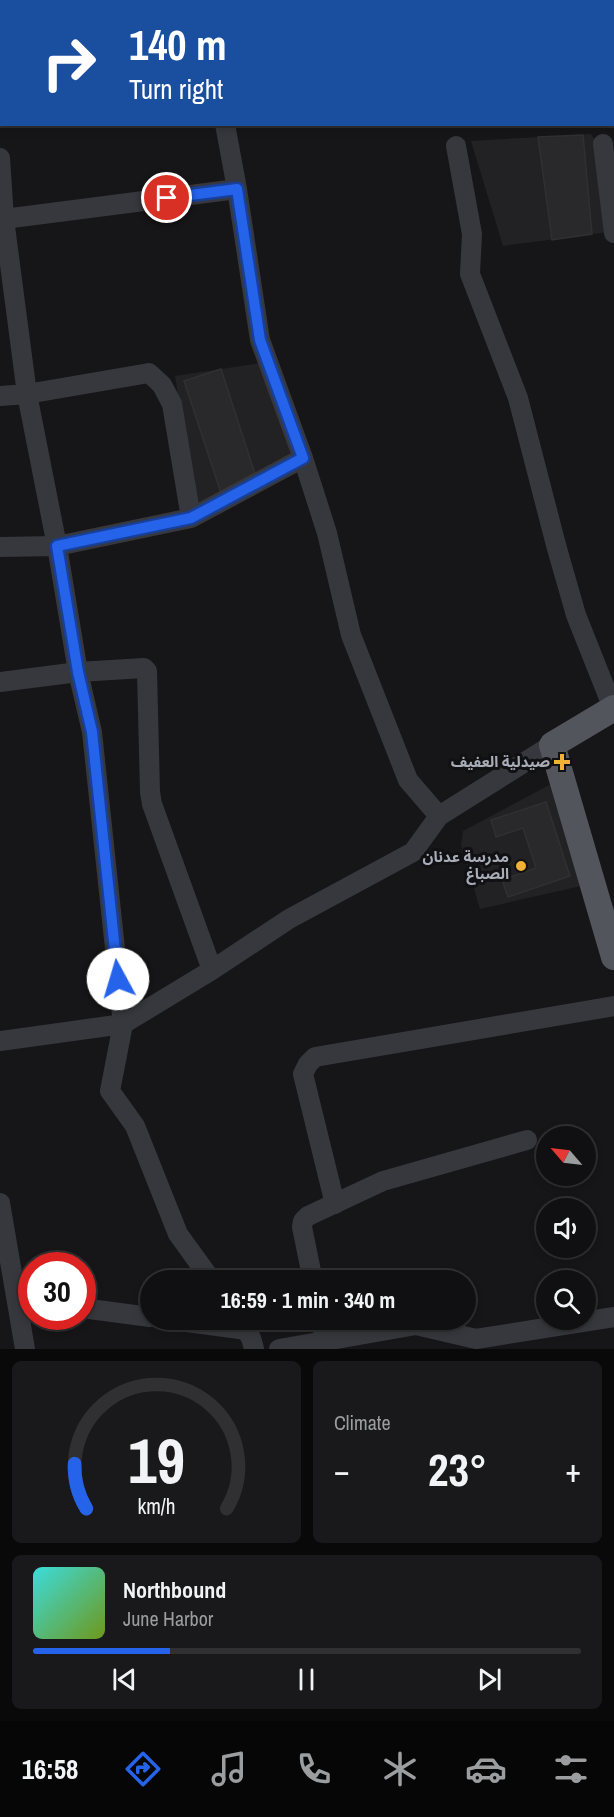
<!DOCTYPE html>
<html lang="en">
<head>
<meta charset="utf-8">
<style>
  :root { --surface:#101012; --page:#19191b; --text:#f1f3f6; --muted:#9c9d9f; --line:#303032; --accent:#2563eb }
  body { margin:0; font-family:"Archivo Narrow","Noto Sans Arabic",sans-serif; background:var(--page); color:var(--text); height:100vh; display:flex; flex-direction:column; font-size:22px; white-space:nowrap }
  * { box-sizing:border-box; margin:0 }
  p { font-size:20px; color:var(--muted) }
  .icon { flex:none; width:33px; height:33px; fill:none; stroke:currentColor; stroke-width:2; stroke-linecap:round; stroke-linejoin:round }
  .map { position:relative; height:1349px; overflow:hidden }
  .panel { display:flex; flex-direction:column; gap:12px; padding:12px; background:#09090a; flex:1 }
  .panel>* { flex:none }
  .banner { position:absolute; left:0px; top:0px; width:615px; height:126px; box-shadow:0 3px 9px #0003,0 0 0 2px var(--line); background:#1a4fa0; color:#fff; overflow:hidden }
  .needle { width:39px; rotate:298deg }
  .tools { position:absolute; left:536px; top:1126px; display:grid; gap:12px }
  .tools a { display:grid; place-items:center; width:60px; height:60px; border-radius:50%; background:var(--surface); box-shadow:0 3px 9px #0003,0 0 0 2px var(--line); font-size:30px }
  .speed { position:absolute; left:18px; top:1252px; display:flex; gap:12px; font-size:30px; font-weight:700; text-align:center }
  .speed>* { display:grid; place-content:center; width:78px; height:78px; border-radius:50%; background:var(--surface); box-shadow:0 3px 9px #0003,0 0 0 2px var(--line); line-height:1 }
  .speed .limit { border:9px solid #d22; background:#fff; color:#111 }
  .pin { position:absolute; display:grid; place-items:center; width:51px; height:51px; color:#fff; margin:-26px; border:3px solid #fff; border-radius:50%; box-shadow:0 2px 6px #0007 }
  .me { position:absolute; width:66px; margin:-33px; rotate:354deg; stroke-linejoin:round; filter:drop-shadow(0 0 4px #0008) }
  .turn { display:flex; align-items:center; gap:21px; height:126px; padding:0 30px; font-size:27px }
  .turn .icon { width:78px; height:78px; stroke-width:2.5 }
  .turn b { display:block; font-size:42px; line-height:51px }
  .big { font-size:45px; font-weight:700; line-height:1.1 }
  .panel .tile { flex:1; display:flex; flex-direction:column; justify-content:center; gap:9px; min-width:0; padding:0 21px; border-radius:9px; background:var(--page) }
  .panel .dial { align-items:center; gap:0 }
  .dial svg { height:156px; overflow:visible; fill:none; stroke:var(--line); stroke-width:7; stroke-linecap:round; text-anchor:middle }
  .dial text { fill:var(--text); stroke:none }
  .song { display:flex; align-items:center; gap:18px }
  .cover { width:72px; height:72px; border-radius:9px; background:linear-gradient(135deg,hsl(180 70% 55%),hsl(80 70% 35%)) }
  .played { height:6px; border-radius:3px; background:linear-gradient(90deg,var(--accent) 25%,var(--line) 25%) }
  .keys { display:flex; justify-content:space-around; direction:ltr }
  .heat { display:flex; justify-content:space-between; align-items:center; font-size:33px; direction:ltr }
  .panel .tiles { flex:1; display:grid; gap:12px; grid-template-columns:1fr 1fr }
  .tile:last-child { grid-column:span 2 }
  .trip { position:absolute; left:140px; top:1270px; width:336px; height:60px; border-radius:30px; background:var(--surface); box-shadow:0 3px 9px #0003,0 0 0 2px var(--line); font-weight:700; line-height:60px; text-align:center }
  .tab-bar { display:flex; height:96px; justify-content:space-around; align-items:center; background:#060607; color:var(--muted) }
  .tab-bar .icon { width:42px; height:42px }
  .tab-bar .selected { color:var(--accent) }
  .tab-bar b { font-size:27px; color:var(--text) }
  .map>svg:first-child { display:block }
  .built { fill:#222225 }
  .building { fill:#29292c; stroke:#303034; stroke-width:1.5 }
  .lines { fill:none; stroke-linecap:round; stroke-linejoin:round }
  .minor { stroke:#37383d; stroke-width:20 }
  .major { stroke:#53555c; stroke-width:26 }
  .route-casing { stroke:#184099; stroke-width:15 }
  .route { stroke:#2563eb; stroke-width:10 }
  .poi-dot { fill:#f2b134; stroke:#111113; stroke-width:2 }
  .labels { text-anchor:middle; stroke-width:6; stroke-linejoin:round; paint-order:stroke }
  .poi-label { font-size:15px; font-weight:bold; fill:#a8adb8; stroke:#111113; text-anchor:end }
</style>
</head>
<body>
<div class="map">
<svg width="614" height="1349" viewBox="0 0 614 1349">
  <rect width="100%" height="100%" fill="#161618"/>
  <path class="built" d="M591 134 601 149 608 232 503 246 471 141Z
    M261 363 303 456 195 505 175 376Z
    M551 784 581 886 480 909 461 845 463 831Z"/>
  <path class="building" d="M583 135 592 234 552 240 538 137Z
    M221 369 256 477 221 493 184 381Z
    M546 802 570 876 508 897 502 880 536 868 523 828 496 837 491 820Z"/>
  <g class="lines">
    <path class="minor" d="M34 0V2
      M213 0V2
      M516 0 520 2
      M0 65 2 64
      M225 124 237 189 260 340 303 458 327 533 351 635 408 780 439 816
      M603 144 614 233
      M456 146 472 234 470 274 518 398 556 545 576 615 613 708
      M0 158 4 219 27 394 57 546 78 672 92 732 123 1024 0 1041
      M4 219 237 189
      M0 396 27 394 149 373 162 385 172 404 191 518
      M0 547 57 546 191 518 303 458
      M0 682 78 672 144 668 147 671 150 792 152 804 212 970
      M0 1203 25 1349
      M335 1204 303 1074 308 1064 315 1057 614 1006
      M212 1281 178 1234 135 1126 110 1091 123 1024 212 970 289 919 413 852 439 816 552 745
      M313 1281 302 1227 303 1221 308 1216 383 1181 527 1140
      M82 1308 150 1317
      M172 1320 247 1330
      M239 1320 251 1338 254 1349
      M321 1320 325 1341
      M279 1349 416 1325 476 1339 614 1317"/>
    <path class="major" d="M614 708 552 745 614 957"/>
  </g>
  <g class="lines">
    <g class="route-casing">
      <path id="route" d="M118 979 92 732 78 672 57 546 191 518 303 458 260 340 237 189 167 198"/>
    </g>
    <use href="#route" class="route"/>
  </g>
  <g class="poi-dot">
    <path d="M559 753h6v6h6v6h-6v6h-6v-6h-6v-6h6z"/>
    <circle cx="521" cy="866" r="6"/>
  </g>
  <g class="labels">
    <g class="poi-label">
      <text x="550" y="767">صيدلية العفيف</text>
      <text x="509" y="862">مدرسة عدنان<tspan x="509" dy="17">الصباغ</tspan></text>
    </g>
  </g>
</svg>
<div class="tools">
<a><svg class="needle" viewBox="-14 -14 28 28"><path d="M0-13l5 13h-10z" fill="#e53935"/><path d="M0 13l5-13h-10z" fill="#9c9d9f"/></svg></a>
<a><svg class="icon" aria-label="sound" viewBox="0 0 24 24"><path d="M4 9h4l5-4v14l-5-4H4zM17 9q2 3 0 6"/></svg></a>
<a><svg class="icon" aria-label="search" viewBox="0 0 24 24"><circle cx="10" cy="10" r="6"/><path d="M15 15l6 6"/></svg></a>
</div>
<div class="speed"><div class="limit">30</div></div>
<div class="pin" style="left:167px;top:198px;background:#d93025"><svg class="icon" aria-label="arrive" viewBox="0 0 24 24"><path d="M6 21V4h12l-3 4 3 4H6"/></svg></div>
<svg class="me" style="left:118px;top:979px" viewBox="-20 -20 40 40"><circle r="19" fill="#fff"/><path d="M0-13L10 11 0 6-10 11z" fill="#2563eb"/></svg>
<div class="trip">16:59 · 1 min · 340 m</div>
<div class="banner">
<div class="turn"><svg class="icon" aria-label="right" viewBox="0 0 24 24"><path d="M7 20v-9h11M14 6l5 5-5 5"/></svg><div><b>140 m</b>Turn right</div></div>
</div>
</div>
<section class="panel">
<div class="tiles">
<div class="tile dial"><svg viewBox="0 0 100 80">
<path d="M14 69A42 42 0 1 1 86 69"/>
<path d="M14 69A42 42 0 0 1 8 46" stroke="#2563eb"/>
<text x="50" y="56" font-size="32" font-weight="700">19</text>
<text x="50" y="72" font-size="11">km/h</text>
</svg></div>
<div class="tile"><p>Climate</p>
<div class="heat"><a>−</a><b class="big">23°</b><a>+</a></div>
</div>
<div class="tile">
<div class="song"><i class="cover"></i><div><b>Northbound</b><p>June Harbor</p></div></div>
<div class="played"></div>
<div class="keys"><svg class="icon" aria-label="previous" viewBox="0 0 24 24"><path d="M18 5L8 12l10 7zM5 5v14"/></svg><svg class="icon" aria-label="pause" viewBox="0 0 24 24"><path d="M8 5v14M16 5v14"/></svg><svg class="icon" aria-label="next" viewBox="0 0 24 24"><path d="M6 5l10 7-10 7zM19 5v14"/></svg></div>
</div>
</div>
</section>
<nav class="tab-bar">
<b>16:58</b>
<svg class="icon selected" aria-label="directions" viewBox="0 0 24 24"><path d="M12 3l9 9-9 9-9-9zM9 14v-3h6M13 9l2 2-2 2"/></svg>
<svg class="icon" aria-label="music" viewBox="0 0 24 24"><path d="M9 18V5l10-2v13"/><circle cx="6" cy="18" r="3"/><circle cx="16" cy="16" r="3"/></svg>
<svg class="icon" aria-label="phone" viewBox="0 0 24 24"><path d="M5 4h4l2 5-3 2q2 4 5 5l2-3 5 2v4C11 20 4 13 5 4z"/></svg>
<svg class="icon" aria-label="climate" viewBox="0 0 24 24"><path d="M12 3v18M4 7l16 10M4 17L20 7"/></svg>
<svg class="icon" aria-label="car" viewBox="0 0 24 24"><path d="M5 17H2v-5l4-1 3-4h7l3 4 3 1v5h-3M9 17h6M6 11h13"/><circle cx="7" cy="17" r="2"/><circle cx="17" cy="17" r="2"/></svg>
<svg class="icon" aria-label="filters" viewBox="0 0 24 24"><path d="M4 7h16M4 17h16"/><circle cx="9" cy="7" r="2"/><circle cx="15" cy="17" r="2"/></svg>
</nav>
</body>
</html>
